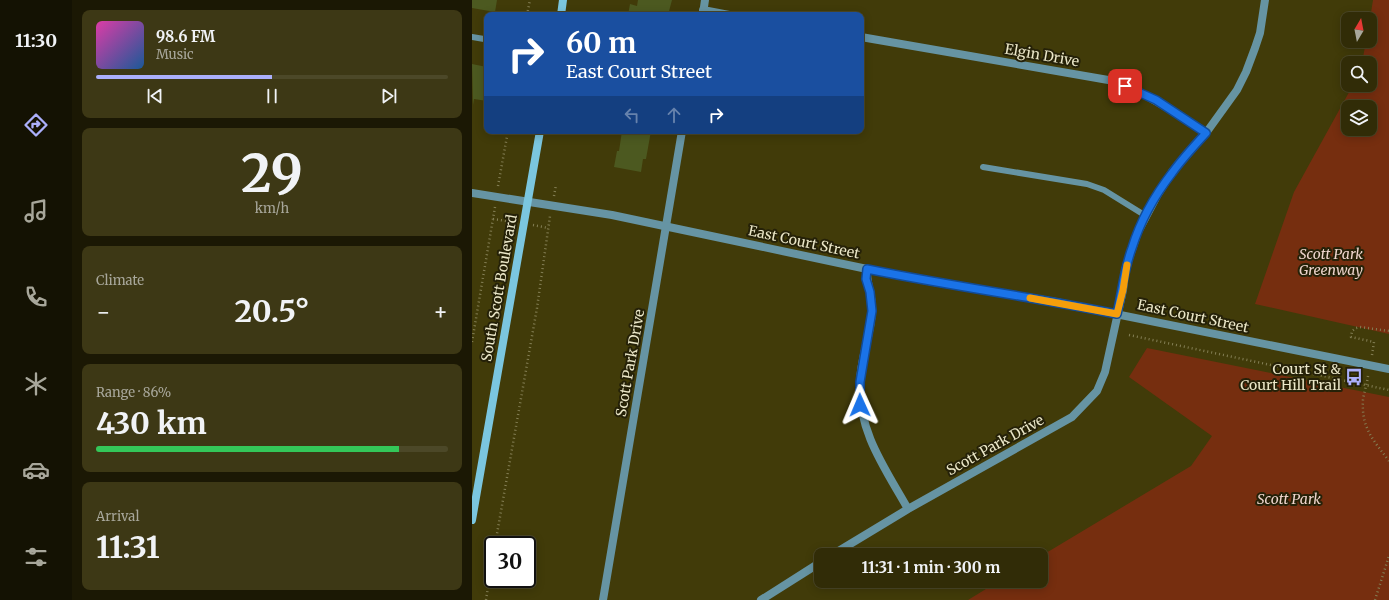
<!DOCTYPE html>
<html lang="en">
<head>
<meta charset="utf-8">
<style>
  :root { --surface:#312c07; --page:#3d3815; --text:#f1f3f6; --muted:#a8a79b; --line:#4c4828; --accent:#abaffb }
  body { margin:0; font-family:Merriweather,serif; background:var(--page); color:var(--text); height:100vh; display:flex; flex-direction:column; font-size:15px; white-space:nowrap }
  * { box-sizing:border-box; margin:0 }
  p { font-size:13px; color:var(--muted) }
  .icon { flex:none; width:22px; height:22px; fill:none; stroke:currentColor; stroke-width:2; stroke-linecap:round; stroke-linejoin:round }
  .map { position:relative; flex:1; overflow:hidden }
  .details { display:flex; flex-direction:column; gap:10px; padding:10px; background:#1b1804; width:400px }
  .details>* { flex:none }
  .hud { position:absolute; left:12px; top:12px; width:380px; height:122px; border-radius:8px; box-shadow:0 2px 10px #0003,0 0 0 1px var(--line); background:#1a4fa0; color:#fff; overflow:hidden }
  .needle { width:26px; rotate:10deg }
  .buttons { position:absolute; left:869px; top:12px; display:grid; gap:8px }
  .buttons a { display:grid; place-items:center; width:36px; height:36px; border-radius:8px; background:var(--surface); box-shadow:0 2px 10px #0003,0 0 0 1px var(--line); font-size:20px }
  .speed { position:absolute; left:12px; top:536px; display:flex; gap:8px; font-size:20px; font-weight:700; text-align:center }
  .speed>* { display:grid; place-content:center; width:52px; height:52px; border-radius:50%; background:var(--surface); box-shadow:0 2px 10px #0003,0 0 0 1px var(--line); line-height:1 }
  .speed .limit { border:2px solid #111; border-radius:6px; background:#fff; color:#111 }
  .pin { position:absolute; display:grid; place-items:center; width:34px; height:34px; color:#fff; margin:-17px; border-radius:8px; box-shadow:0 2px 6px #0006 }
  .me { position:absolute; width:44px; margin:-22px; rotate:359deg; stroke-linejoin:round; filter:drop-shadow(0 0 3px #0008) }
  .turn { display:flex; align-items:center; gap:14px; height:84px; padding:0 16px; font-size:18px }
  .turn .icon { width:52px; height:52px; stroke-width:2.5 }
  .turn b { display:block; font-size:28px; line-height:34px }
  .lanes { display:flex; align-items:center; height:38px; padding:0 16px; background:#0003; justify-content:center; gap:20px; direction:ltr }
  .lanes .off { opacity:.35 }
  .big { font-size:30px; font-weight:700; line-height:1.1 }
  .details .widget { flex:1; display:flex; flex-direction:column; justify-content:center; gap:6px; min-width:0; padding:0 14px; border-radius:8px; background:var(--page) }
  .details .dial { align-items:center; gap:0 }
  .dial b { font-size:52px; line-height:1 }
  .song { display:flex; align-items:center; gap:12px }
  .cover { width:48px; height:48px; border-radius:6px; background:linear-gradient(135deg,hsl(320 70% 55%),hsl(210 70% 35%)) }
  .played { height:4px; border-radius:2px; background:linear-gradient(90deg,var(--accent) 50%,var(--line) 50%) }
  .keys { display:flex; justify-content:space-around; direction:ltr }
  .heat { display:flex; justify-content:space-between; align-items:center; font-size:22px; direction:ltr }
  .charge { height:6px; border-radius:3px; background:linear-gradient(90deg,#34c759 86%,var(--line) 0) }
  .trip { position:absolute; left:342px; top:548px; width:234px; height:40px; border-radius:8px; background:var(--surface); box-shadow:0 2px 10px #0003,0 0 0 1px var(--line); font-weight:700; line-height:40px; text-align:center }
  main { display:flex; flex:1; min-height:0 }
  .menu { display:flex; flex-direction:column; width:72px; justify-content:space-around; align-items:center; background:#141203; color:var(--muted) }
  .menu .icon { width:28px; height:28px }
  .menu .on { color:var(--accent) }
  .menu b { font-size:18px; color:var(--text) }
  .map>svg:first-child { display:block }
  .park { fill:#762e0f; fill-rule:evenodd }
  .building { fill:#4c5920 }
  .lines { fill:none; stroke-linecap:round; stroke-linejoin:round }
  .path { stroke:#847f55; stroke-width:2.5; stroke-dasharray:1 3; stroke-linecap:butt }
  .service { stroke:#6694a3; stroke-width:6 }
  .minor { stroke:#6694a3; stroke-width:8 }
  .tertiary { stroke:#6694a3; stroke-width:8 }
  .secondary { stroke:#7bc6df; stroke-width:8 }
  .route-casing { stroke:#114b97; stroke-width:10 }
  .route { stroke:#1a73e8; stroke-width:7 }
  .slow { stroke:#f59e0b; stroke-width:7 }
  .labels { text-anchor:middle; stroke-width:4; stroke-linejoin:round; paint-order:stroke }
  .street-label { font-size:14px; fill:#ebe7c8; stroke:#252108 }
  .park-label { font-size:14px; font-style:italic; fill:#eed5cc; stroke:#252108 }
  .poi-label { font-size:14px; fill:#ebe7c8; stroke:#252108; text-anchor:end }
</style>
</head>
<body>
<main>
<nav class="menu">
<b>11:30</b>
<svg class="icon on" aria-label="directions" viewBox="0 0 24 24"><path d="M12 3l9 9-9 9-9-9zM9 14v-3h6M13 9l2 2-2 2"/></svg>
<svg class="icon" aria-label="music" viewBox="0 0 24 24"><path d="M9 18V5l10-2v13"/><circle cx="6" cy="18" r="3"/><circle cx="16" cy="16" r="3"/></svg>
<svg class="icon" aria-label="phone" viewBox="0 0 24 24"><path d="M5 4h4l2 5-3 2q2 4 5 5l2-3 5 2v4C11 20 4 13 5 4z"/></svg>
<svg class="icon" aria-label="climate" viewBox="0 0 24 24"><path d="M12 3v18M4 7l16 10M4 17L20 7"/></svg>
<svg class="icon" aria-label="car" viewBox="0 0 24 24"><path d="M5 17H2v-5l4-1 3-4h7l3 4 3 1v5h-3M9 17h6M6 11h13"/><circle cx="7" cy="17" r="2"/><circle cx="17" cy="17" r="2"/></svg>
<svg class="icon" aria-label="filters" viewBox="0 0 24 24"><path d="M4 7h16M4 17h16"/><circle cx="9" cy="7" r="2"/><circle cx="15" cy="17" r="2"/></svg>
</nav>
<section class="details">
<div class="widget">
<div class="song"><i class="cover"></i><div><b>98.6 FM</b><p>Music</p></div></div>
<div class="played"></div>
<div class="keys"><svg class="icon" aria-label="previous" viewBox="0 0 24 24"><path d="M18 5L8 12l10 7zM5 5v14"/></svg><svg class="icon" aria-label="pause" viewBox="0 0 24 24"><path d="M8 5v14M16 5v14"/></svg><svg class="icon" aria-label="next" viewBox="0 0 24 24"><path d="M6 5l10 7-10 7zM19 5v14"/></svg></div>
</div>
<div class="widget dial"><b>29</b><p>km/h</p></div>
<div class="widget"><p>Climate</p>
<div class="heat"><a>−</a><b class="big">20.5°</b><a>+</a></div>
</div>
<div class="widget"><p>Range · 86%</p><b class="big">430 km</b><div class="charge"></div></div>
<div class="widget"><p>Arrival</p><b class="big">11:31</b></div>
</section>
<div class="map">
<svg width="917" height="600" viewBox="0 0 917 600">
  <rect width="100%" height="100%" fill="#413b09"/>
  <path class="park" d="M901 0H917V334L783 304 822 192 881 85H898V63H890L894 41H898V19ZM876 107H898V129H876Z
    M675 348 917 397V600H496L527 581H569V556L719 466 740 436 657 377Z"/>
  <path class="building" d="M0 0H25L23 12 0 8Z
    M166 0H200L196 15H156L158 4 165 6Z
    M0 64 15 67V101L2 99 1 105Z
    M150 131H179L174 159H171L169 172 142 167 145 151H147Z"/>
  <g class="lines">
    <path class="path" d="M55 15 58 0
      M26 186 36 131
      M82 196 84 185
      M21 219 41 222
      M61 225 76 228
      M657 335 917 390
      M0 342 23 207
      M900 355 902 342 879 337 880 331 884 328 888 327 917 331
      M896 376C895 384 892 392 891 400 889 428 902 441 917 461
      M23 545 65 308 78 216
      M14 600 21 555
      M903 600 917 556"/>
    <path class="service" d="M0 37 12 39
      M511 167 615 184 632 190 674 216"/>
    <path class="minor" d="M231 10 257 15
      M231 14 233 0
      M389 37 642 81C678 95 702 112 734 133
      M395 269C394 283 401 296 400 311 399 335 388 359 388 383 386 432 413 468 436 509
      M360 555 436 509 600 417 625 391 633 372 651 290 653 270 666 232 686 194 700 172 734 133 765 90 774 72 783 48 788 33 793 0
      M131 600 210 131
      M289 600 349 562"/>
    <path class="tertiary" d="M0 193 140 215 395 269 462 282 584 302 917 369"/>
    <path class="secondary" d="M89 15 91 0
      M0 520 68 131"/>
  </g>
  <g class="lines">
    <g class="route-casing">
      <path id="route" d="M388 405V382L400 311 398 292 394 279 395 269C478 286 562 297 645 314 650 292 652 269 660 248 668 222 683 195 700 173 710 159 722 146 734 133L684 100 653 86"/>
    </g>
    <use href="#route" class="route"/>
    <path class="slow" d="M558 298 645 314 651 290 655 265"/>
  </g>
  <defs>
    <g id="bus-bare" transform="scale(1.38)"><path d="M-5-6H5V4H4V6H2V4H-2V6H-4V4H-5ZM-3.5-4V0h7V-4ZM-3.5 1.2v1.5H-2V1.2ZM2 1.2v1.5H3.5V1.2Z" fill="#abaffb" stroke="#252108" stroke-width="2.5" paint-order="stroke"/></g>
  </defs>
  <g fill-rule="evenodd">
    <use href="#bus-bare" x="882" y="377"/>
  </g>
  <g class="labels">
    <g class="street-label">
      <text transform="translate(570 55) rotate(10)" y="5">Elgin Drive</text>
      <text transform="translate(332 242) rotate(12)" y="5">East Court Street</text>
      <text transform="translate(27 288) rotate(-80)" y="5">South Scott Boulevard</text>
      <text transform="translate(721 316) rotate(12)" y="5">East Court Street</text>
      <text transform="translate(158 363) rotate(-80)" y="5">Scott Park Drive</text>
      <text transform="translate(523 445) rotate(-29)" y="5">Scott Park Drive</text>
    </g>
    <g class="park-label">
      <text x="859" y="259">Scott Park<tspan x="859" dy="16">Greenway</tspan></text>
      <text x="817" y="504">Scott Park</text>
    </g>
    <g class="poi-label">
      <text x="869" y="374">Court St &amp;<tspan x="869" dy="16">Court Hill Trail</tspan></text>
    </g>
  </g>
</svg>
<div class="buttons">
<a><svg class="needle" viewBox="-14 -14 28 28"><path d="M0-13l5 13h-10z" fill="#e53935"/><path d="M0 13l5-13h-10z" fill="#a8a79b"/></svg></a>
<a><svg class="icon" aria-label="search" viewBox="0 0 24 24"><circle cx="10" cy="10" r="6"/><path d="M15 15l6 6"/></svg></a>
<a><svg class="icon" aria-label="layers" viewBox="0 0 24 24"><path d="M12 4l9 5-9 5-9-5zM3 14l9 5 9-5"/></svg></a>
</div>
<div class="speed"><div class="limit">30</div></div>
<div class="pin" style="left:653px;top:86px;background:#d93025"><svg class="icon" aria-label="arrive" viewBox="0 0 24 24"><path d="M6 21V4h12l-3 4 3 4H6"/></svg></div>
<svg class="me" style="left:388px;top:405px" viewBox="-20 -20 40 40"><path d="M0-17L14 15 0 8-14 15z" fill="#1a73e8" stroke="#fff" stroke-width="4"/></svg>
<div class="trip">11:31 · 1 min · 300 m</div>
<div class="hud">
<div class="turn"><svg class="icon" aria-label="right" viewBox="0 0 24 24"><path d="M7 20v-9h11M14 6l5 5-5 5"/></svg><div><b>60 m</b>East Court Street</div></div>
<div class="lanes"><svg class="icon off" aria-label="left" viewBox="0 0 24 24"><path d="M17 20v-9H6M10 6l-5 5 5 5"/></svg><svg class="icon off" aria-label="ahead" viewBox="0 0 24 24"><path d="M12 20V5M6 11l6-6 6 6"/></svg><svg class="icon" aria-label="right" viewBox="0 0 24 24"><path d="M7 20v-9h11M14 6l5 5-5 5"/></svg></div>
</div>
</div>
</main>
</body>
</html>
